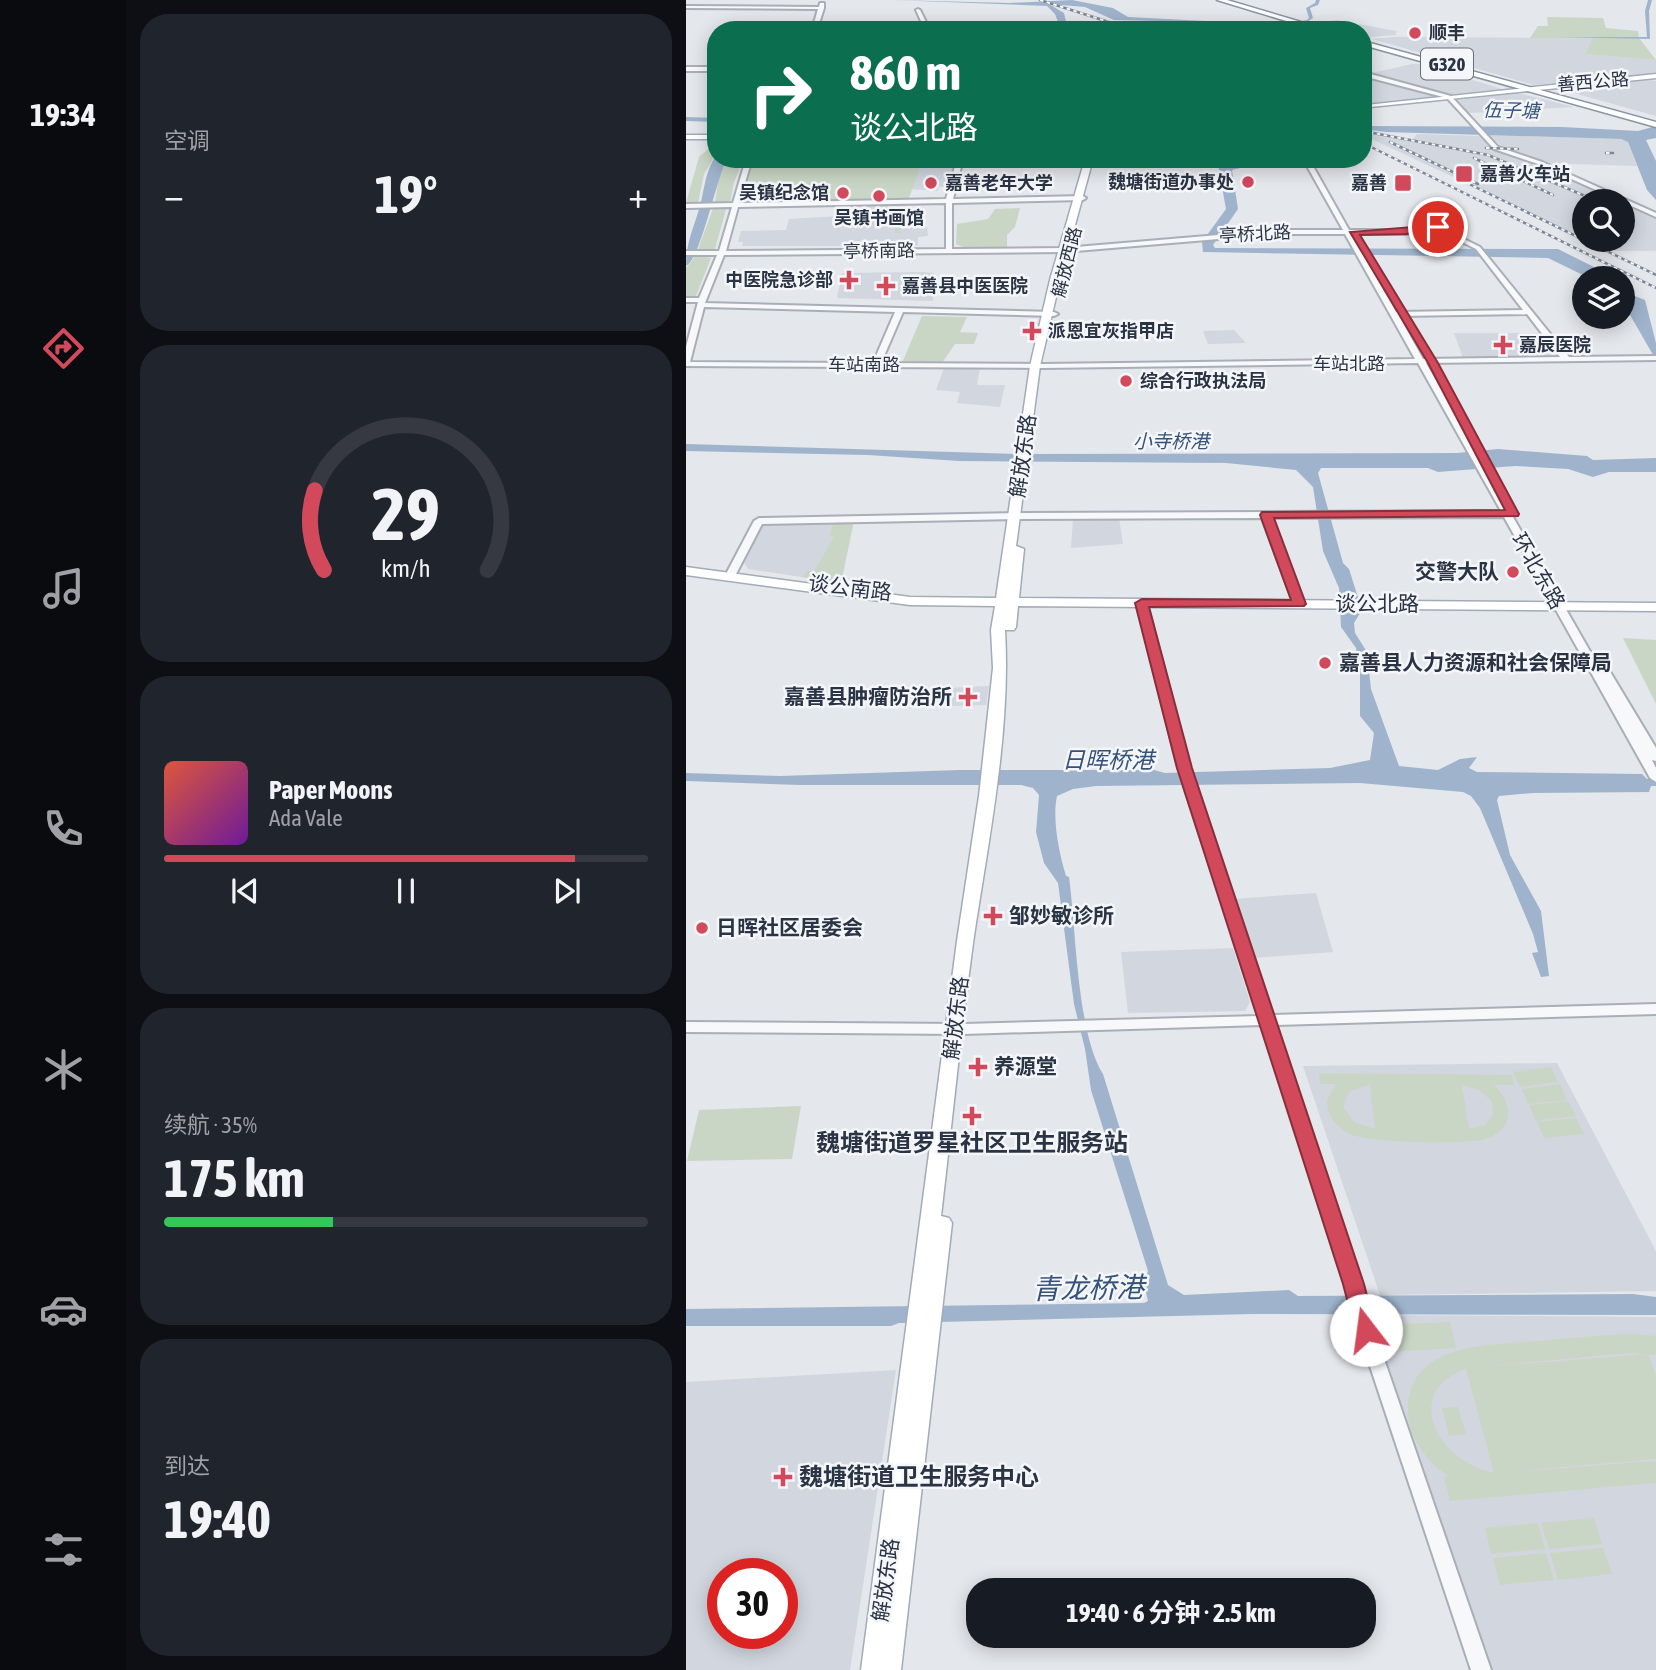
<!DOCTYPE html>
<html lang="zh">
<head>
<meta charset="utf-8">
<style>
  :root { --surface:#171b24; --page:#20242c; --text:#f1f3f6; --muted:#9ea1a6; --line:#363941; --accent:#d1495b }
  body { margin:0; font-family:"Asap Condensed","Noto Sans SC",sans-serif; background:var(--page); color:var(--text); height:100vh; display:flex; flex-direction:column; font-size:26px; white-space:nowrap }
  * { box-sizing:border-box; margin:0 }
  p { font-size:23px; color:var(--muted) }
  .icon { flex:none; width:38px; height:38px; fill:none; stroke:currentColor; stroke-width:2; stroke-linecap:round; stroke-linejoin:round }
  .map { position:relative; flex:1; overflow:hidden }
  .panel { display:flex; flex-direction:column; gap:14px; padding:14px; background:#0d0f14; width:560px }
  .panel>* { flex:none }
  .top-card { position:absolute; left:21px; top:21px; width:665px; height:147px; border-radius:28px; box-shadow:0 4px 18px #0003; background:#0b6e4f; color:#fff; overflow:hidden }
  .fabs { position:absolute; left:886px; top:189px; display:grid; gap:14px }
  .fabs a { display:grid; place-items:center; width:63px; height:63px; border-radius:50%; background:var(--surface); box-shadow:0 4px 18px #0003; font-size:35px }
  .speed { position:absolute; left:21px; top:1558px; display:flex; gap:14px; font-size:35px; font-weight:700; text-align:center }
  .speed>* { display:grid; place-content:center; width:91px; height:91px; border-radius:50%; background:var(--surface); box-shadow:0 4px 18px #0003; line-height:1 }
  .speed .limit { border:10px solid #d22; background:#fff; color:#111 }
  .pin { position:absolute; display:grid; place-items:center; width:60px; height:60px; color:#fff; margin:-30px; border:4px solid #fff; border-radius:50%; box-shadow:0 2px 7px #0007 }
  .me { position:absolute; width:77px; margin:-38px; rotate:345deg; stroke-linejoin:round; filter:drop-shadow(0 0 5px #0008) }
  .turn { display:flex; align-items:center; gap:24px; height:147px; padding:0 28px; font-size:32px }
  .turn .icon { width:91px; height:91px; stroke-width:2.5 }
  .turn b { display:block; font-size:49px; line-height:60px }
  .big { font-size:52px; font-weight:700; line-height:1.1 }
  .panel .tile { flex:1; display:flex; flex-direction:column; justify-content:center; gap:10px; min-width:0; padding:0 24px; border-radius:28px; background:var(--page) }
  .panel .dial { align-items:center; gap:0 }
  .dial svg { height:182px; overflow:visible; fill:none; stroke:var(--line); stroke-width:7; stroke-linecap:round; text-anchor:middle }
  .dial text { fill:var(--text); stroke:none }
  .song { display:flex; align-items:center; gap:21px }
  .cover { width:84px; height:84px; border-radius:10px; background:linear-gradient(135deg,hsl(10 70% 55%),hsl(280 70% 35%)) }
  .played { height:7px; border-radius:4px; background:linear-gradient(90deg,var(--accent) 85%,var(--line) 85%) }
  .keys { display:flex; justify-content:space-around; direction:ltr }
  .heat { display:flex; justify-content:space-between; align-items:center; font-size:38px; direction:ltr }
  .charge { height:10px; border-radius:5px; background:linear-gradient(90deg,#34c759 35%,var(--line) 0) }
  .trip { position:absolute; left:280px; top:1578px; width:410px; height:70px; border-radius:28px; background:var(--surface); box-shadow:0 4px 18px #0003; font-weight:700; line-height:70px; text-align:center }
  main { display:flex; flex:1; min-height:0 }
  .tabs { display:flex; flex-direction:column; width:126px; justify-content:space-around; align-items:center; background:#090b0e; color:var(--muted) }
  .tabs .icon { width:49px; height:49px }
  .tabs .current { color:var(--accent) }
  .tabs b { font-size:32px; color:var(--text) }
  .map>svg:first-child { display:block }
  .built { fill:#d2d6de; fill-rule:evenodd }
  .green { fill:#c9d6c5; fill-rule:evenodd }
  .water { fill:#9fb4cc }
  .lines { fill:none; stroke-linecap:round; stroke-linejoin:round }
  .canal { fill:#9fb4cc; fill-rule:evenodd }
  .river { fill:#9fb4cc; fill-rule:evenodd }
  .major-tunnel { stroke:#bfc3cb; stroke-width:7; stroke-dasharray:7 3.5; stroke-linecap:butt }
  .minor-casing { stroke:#a9aeb7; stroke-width:4 }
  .major-casing { stroke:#a3abb8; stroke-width:3 }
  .highway-casing { stroke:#8b94a3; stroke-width:3 }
  .minor { fill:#f7f8fa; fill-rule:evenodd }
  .major { fill:#fff; fill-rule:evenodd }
  .highway { fill:#fff; fill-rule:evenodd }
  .rail-casing { stroke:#7d8696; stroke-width:2.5 }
  .rail { stroke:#f4f6f9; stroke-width:2; stroke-dasharray:3.5; stroke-linecap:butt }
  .route { fill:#d1495b; stroke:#882f3b; stroke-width:2 }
  .poi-dot { fill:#d1495b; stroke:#f4f6f9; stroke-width:2.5 }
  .labels { text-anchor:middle; stroke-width:5; stroke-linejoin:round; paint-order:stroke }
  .far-poi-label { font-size:18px; font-weight:bold; fill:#2b3445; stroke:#f4f6f9; text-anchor:start }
  .far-street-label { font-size:18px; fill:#2b3445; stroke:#f4f6f9 }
  .shield { fill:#f4f6f9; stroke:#676e7b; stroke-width:2 }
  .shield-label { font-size:19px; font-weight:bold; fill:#2b3445 }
  .far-water-label { font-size:19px; font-style:italic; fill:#34527a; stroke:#f4f6f9 }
  .street-label { font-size:21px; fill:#2b3445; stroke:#f4f6f9 }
  .poi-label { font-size:21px; font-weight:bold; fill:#2b3445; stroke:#f4f6f9; text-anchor:start }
  .water-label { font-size:23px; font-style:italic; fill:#34527a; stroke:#f4f6f9 }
  .near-poi-label { font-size:24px; font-weight:bold; fill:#2b3445; stroke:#f4f6f9 }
  .near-water-label { font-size:28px; font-style:italic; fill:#34527a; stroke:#f4f6f9 }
</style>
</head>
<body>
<main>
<nav class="tabs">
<b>19:34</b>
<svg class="icon current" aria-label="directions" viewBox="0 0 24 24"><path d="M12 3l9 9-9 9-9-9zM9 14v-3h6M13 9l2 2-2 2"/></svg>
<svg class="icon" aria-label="music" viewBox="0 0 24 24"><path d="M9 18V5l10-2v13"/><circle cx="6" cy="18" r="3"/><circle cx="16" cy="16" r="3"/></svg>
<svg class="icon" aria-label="phone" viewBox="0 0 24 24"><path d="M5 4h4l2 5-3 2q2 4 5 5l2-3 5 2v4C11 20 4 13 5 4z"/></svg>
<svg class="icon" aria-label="climate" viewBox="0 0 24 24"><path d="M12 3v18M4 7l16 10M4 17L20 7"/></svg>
<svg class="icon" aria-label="car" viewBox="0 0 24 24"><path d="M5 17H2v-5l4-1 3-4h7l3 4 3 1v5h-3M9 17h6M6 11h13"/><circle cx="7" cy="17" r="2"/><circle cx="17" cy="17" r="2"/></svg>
<svg class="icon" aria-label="filters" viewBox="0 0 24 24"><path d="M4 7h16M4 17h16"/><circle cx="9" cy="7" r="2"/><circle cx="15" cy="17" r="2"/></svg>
</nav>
<section class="panel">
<div class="tile"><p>空调</p>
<div class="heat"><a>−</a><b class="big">19°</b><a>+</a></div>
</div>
<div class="tile dial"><svg viewBox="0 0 100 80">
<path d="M14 69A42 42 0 1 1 86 69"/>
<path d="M14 69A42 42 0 0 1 10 34" stroke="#d1495b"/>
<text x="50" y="56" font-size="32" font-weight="700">29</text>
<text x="50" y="72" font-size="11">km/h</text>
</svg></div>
<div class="tile">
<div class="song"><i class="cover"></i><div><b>Paper Moons</b><p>Ada Vale</p></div></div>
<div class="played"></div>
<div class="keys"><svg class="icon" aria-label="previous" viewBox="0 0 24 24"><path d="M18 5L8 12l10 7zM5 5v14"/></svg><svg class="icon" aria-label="pause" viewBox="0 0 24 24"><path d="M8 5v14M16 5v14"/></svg><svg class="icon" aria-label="next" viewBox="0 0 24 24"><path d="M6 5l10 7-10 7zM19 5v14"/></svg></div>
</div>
<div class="tile"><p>续航 · 35%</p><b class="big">175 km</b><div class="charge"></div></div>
<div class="tile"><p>到达</p><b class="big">19:40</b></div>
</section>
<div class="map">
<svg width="970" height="1670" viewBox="0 0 970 1670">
  <rect width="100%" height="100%" fill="#e4e7ec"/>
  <path class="built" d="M651 20 710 31V35L684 37 677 36V30H658L633 23Z
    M707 37 908 38 899 54 970 60V74L848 85 686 39Z
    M726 64H734L816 89 677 104V75Z
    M964 80 970 81V116L884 92 885 88Z
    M832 93 888 107 782 113 772 100Z
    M677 131 726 140 731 134 794 136 807 148 934 201H898V238L677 135Z
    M802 135 935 139 942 142 951 166 856 163 820 150Z
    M234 167H267L262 187H253L252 191 224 189Z
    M936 202 970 217V251H925L901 240H936Z
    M187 204H220L218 228 241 227 242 236 232 237V245L228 246H56L57 242H52L55 231 100 230 103 219 170 215 174 208Z
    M238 272 248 273 247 301 151 298 156 273Z
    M548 330 560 343 522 344 517 331Z
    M768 333H852L871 357 777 358Z
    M258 368H294L291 385H319L314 407 271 403 274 392 250 390Z
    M433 518 437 544 385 548 387 519Z
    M94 522H166L155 583 62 569 58 562 62 555H59L77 526Z
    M303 686 300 705 264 706 263 688Z
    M630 893 647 952 566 958 548 899Z
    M547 948 564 1002 559 1011 442 1013 435 952Z
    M871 1063 970 1251V1291L694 1295 617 1066Z
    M686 1315 970 1317V1670H803L688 1331Z
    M210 1370 164 1670H0V1382ZM37 1573H96V1633H37Z"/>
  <path class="green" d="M861 17 917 18 920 28 952 31 953 38 970 60 899 54 907 38H844L852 26H862Z
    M30 142V154L18 174 12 203H0L13 157Z
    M43 159H58L48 182 44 203H29L33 175Z
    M176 159 180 160 179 166 234 167 222 201 58 202 52 199 64 161Z
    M28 206H41L29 249 11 252Z
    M197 206 215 207 214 233H209V225L192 227 179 223 180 211Z
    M334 208 329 227 321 235V247L280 248 270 244 271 224 302 219 309 209Z
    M10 255 25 258 10 296 0 299V268Z
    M236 316 281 317 274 332 292 333 288 344H269L256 363H216Z
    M147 522H166L167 526 155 583 117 577 121 571H128L148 537 144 536Z
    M937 638 970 640V704Z
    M865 1067 872 1082 834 1087 827 1072Z
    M633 1073 826 1075 828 1085H808C828 1104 829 1129 799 1139 779 1145 683 1143 664 1134 650 1127 641 1116 641 1100L650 1084H634ZM684 1084 689 1128V1129L668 1122 657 1107 663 1092ZM776 1085 793 1090 806 1101 807 1115 799 1125 783 1129Z
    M874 1084 881 1100 842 1104 836 1089Z
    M882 1101 890 1116 850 1121 843 1105Z
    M115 1106 106 1159 1 1161 13 1110Z
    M890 1118 898 1134 858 1138 851 1122Z
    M764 1322 770 1348 701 1352 696 1325Z
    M944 1334 970 1336V1355L945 1353 782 1368 962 1354 970 1376V1459L810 1473 970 1461V1483L764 1501 758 1477 762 1476C740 1460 722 1438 722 1410 722 1341 806 1345 853 1341 884 1338 914 1335 944 1334ZM779 1369H780L808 1473C755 1463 713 1395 779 1369Z
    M772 1407 780 1434 763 1436 756 1408Z
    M908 1518 916 1544 863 1549 855 1523Z
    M852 1523 859 1549 805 1554 799 1528Z
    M917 1548 926 1574 872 1580 864 1553Z
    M860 1553 868 1580 814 1585 807 1558Z"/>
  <path class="water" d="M207 0 323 3 386 0 427 8 442 17 577 24 558 30 511 22 428 20 399 7 363 4 378 13 382 30H375L369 14 361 6Z
    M677 126 876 127 952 131 970 126V138L960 140 970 161V200L961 190 942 142 935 139 700 132 677 129Z
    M30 155V159H41C30 179 15 258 0 266 0 240 9 226 15 202 19 184 20 171 30 155Z
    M531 159H541L543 166 591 159 546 170 552 209 527 245 529 248 872 249 912 269 908 273 917 278H903L862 258 517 252 516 242 540 209Z
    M936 291 959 300 970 343V360L936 301Z
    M0 444 334 454 771 453 812 449 901 456 907 460 970 458V472H923L907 477 882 469 829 466 752 472 742 468H635L632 473 657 563 663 569 676 610 668 623 669 633 681 652 685 689 713 766 752 770 774 759 791 757 783 768 791 772 956 774 961 779H970V786H965L963 792 847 793 813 796 811 800 824 855 855 911 863 976 855 977 846 953 852 952 847 934 794 808 785 796 777 792 674 783 410 786 387 789 371 796C366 819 373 853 380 876L383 877C390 928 391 1034 417 1074L482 1285 498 1295 603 1290 612 1296 947 1294 970 1297V1315L566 1314 213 1323 205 1326H0V1309L458 1303 462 1301 458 1284 462 1271 405 1090 399 1049 388 1004 372 883 358 863 350 832 353 795 347 788 335 785H114L0 781V773L94 776 274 770H468L479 773 644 768 684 760 688 733 674 716V672L670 648 655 627 653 588 637 551 627 487 610 470 540 463 273 461 182 455 0 451Z"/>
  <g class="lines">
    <path class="canal" d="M630 0H634L632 5 624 8 627 18C614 29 578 28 562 25H596L621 20 623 18 620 8 629 3Z
      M962 0H966L963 11 964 39 873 37H961L959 11Z"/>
    <path class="river" d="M0 117 30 118V122L0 121Z"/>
    <path class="major-tunnel" d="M677 105H684"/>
    <g class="minor-casing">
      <path id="minor" d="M134 3H138V8L131 30H126L132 9 0 8V6L133 7Z
        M232 9 234 10 244 30H239L230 10Z
        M0 67H30V71H0Z
        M677 72 765 96 812 147 856 162 970 213V217L852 164 808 149 761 98 677 76Z
        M60 159H66L53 203 260 199 271 159H277L267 199 397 196 400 198 397 200 266 203V249L378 248 591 230H657L617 159H623L663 230H720L752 225 755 227 720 234H666L710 312 837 310 790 249 770 239V237L772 236 794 247 883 357 970 356V360L740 363 824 511 832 514 827 517 909 660H917L970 748V761L966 760 970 768V782L964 778 818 517 586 518 618 604 613 607 608 604 576 518 337 519 76 524 49 576 44 579 41 578 39 576 68 521 73 518 337 513 815 511 732 363 357 368 0 366V347L12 302H0V298H13L31 255H0V251H33L46 207 0 208V204L47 203ZM260 203V249L40 251 52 207ZM591 234H659L729 359 357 364 195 363 217 312 368 316 372 314 368 312 19 303 38 255 378 252ZM18 307 209 312 187 363 4 362ZM841 314 874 357 737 359 713 316Z
        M456 600 461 603 504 768 586 1015 970 1004V1014L590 1025 676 1284 688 1330 805 1670H785L672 1330 660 1284 576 1025 278 1034 0 1032V1022L278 1024 573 1016 492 768 451 603Z"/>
    </g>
    <g class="major-casing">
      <path id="major" d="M970 74V78L684 107 680 105Z
        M0 135H30V139H0Z
        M399 159H407L374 280 354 366 330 546 338 549 333 598 970 603V611L332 606 330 627 328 630H319C325 730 303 837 288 936 275 1029 266 1123 255 1216L263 1218 266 1223 215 1670H175L271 941 293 796 307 668 305 630 309 606 224 605 0 575V567L224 597 310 598 344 366 364 280Z"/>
    </g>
    <g class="highway-casing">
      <path id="highway" d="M531 0H541L642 30H630Z
        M677 41 970 122V127L677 45Z"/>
    </g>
    <use href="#minor" class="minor"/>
    <use href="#major" class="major"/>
    <use href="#highway" class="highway"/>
    <g class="rail-casing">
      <path id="rail" d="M354 0 448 30
        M677 131 802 155 911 201
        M704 142 792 184
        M677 143 970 288
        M800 148 832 149
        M920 153H927
        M788 158 867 195
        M781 183 970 275
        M936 213 941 215"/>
    </g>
    <use href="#rail" class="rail"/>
  </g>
  <path class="route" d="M752 225 755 229 720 234 674 235 752 363 833 514 832 516 588 518 620 604 618 606 463 607 506 768 678 1284 690 1330 687 1336 680 1338 672 1336 669 1330 657 1284 491 768 449 603 456 599 605 600 574 515 576 512 819 510 742 363 664 232Z"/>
  <g class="poi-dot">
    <circle cx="729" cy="33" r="7"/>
    <rect x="769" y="165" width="18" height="18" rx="3.5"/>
    <circle cx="562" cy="182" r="7"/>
    <circle cx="245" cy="183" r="7"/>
    <rect x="708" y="174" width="18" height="18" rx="3.5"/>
    <circle cx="157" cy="193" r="7"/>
    <circle cx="193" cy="196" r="7"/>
    <path d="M159.5 269.5h7v7h7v7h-7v7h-7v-7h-7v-7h7z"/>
    <path d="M196.5 275.5h7v7h7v7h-7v7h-7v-7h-7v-7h7z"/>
    <path d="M342.5 320.5h7v7h7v7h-7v7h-7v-7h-7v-7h7z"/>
    <path d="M813.5 334.5h7v7h7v7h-7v7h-7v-7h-7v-7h7z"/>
    <circle cx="440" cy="381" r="7"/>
    <circle cx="827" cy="572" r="7"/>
    <circle cx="639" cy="663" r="7"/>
    <path d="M278.5 686.5h7v7h7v7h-7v7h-7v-7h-7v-7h7z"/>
    <path d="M303.5 905.5h7v7h7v7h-7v7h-7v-7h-7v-7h7z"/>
    <circle cx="16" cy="928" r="7"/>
    <path d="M288.5 1056.5h7v7h7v7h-7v7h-7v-7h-7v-7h7z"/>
    <path d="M282.5 1105.5h7v7h7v7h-7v7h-7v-7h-7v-7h7z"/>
    <path d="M93.5 1466.5h7v7h7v7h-7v7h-7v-7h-7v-7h7z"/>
  </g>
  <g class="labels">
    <g class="far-poi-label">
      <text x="743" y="39">顺丰</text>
      <text x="794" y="180">嘉善火车站</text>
      <text x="548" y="188" text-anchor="end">魏塘街道办事处</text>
      <text x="259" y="189">嘉善老年大学</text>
      <text x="701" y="189" text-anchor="end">嘉善</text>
      <text x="143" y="199" text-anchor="end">吴镇纪念馆</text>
      <text x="193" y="224" text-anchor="middle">吴镇书画馆</text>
      <text x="147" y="286" text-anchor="end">中医院急诊部</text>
      <text x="216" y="292">嘉善县中医医院</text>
      <text x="362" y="337">派恩宜灰指甲店</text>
      <text x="833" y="351">嘉辰医院</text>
      <text x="454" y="387">综合行政执法局</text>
    </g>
    <g class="far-street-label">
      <text transform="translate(907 82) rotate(-5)" y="6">善西公路</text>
      <text transform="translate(569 234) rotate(-3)" y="6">亭桥北路</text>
      <text transform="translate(193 251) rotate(-1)" y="6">亭桥南路</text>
      <text transform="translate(381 262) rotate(-76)" y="6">解放西路</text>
      <text x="663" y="370">车站北路</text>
      <text x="178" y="371">车站南路</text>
    </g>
    <rect class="shield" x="735" y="48.5" width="52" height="31" rx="5"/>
    <g class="shield-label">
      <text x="761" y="71">G320</text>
    </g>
    <g class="far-water-label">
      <text transform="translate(825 110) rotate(1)" y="7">伍子塘</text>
      <text x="485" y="448">小寺桥港</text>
    </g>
    <g class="street-label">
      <text transform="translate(337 456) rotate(-82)" y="7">解放东路</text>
      <text transform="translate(852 571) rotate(60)" y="7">环北东路</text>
      <text transform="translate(164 588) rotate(7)" y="7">谈公南路</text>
      <text x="691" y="611">谈公北路</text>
      <text transform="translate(270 1018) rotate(-83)" y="7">解放东路</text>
      <text transform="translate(200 1580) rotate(-82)" y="7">解放东路</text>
    </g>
    <g class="poi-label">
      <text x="813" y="579" text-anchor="end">交警大队</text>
      <text x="653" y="670">嘉善县人力资源和社会保障局</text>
      <text x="266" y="704" text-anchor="end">嘉善县肿瘤防治所</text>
      <text x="323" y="923">邹妙敏诊所</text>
      <text x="30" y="935">日晖社区居委会</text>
      <text x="308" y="1074">养源堂</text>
    </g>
    <g class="water-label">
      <text x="422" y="768">日晖桥港</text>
    </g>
    <g class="near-poi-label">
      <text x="286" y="1151">魏塘街道罗星社区卫生服务站</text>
      <text x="113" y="1485" text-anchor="start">魏塘街道卫生服务中心</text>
    </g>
    <g class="near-water-label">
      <text transform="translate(402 1288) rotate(-1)" y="10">青龙桥港</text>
    </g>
  </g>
</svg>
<div class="fabs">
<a><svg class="icon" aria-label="search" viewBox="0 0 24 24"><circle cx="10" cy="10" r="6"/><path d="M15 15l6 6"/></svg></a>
<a><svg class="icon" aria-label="layers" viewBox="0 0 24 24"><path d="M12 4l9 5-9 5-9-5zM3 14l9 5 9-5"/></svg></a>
</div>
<div class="speed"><div class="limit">30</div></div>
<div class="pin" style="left:752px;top:227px;background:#d93025"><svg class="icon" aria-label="arrive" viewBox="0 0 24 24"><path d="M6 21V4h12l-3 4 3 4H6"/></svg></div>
<svg class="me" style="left:680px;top:1330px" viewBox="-20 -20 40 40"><circle r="19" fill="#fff"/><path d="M0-13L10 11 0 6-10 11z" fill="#d1495b"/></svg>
<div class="trip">19:40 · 6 分钟 · 2.5 km</div>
<div class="top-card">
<div class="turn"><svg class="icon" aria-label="right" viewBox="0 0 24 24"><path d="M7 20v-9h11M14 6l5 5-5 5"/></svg><div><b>860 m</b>谈公北路</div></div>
</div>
</div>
</main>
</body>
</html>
